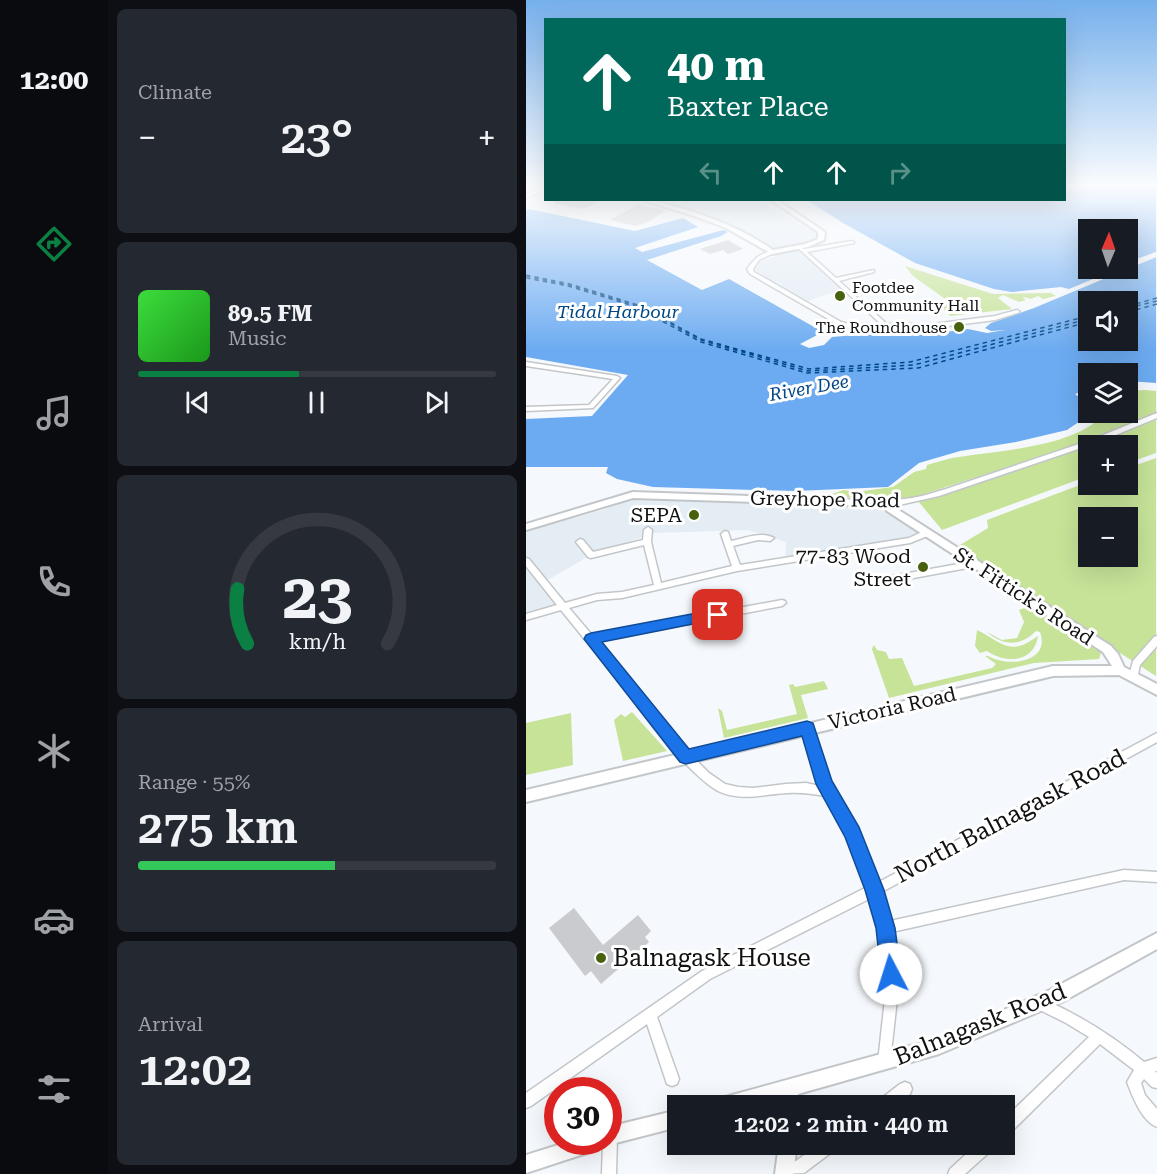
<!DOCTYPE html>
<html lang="en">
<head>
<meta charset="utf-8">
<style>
  :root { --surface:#171b24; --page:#242831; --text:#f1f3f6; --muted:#9ea1a6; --line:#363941; --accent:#0b8043 }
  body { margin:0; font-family:"Roboto Serif",serif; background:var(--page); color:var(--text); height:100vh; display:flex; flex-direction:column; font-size:22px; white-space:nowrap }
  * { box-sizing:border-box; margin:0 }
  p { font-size:20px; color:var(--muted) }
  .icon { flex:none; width:33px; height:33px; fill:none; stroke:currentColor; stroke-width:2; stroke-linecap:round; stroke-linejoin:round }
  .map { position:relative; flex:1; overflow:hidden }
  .panel { display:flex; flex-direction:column; gap:9px; padding:9px; background:#0d0f14; width:418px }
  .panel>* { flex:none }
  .banner { position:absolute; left:18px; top:18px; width:522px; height:183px; border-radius:0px; box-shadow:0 6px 24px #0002; background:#00695c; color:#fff; overflow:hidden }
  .needle { width:39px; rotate:2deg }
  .controls { position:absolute; left:552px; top:219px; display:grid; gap:12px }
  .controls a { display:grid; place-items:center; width:60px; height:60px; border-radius:0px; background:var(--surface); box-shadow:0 6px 24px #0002; font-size:30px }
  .speed { position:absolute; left:18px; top:1077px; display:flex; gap:12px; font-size:30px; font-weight:700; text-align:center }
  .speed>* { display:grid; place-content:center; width:78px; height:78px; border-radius:50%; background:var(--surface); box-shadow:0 6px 24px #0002; line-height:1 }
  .speed .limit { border:9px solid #d22; background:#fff; color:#111 }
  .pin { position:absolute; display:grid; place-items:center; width:51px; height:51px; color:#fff; margin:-26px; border-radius:12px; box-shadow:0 3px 9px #0006 }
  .me { position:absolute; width:66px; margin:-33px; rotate:355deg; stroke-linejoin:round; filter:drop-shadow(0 0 4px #0008) }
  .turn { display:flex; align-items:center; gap:21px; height:126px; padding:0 24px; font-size:27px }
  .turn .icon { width:78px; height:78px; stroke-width:2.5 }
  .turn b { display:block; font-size:42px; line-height:51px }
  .lanes { display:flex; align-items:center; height:57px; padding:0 24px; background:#0003; justify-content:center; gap:30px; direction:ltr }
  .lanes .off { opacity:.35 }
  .big { font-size:45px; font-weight:600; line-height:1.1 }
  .panel .card { flex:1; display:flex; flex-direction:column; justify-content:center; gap:9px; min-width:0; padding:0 21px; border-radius:9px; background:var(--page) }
  .panel .dial { align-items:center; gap:0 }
  .dial svg { height:156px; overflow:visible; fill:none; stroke:var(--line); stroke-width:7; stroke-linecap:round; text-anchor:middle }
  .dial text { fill:var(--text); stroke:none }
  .song { display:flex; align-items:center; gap:18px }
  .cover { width:72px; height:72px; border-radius:9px; background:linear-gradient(135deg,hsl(120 70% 55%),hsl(120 70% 35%)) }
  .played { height:6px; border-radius:3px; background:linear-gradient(90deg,var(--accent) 45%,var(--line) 45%) }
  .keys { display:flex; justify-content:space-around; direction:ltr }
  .heat { display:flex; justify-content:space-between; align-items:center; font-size:33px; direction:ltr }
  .charge { height:9px; border-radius:4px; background:linear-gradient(90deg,#34c759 55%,var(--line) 0) }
  .trip { position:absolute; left:141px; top:1095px; width:348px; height:60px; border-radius:0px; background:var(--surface); box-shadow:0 6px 24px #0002; font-weight:600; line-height:60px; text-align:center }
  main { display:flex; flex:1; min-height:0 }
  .tab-bar { display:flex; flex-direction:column; width:108px; justify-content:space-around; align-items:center; background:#090b0e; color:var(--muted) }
  .tab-bar .icon { width:42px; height:42px }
  .tab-bar .active { color:var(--accent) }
  .tab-bar b { font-size:27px; color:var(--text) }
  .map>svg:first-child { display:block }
  .built { fill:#e4ecf4 }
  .green { fill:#c6e398; fill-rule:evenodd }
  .water { fill:#6cabf1; fill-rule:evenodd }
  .pier { fill:#f5f8fc }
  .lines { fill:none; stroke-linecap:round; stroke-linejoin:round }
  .ferry { stroke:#004785; stroke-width:1.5; stroke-dasharray:4.5 4; stroke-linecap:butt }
  .building { fill:#c9cbcf }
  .street-casing { stroke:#c3c6c9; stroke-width:3 }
  .secondary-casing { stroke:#c3c6c9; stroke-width:4 }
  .street { fill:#fff; fill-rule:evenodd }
  .secondary { fill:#fff; fill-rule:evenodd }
  .route { fill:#1a73e8; stroke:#114b97; stroke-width:1.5 }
  .poi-dot { fill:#48610e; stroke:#fff; stroke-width:2 }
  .labels { text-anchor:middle; stroke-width:6; stroke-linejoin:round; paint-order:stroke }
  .far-poi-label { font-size:16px; fill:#101112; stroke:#fff; text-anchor:start }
  .far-water-label { font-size:18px; font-style:italic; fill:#004785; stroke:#fff }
  .street-label { font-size:20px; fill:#101112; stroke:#fff }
  .poi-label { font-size:20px; fill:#101112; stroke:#fff; text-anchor:end }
  .near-street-label { font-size:24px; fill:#101112; stroke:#fff }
  .near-poi-label { font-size:24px; fill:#101112; stroke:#fff; text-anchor:start }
</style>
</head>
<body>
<main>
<nav class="tab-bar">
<b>12:00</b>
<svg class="icon active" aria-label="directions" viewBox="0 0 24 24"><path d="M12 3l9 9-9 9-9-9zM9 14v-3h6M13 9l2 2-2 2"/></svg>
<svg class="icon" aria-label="music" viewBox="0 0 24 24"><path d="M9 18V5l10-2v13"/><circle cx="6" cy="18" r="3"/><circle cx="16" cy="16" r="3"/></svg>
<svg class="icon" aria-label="phone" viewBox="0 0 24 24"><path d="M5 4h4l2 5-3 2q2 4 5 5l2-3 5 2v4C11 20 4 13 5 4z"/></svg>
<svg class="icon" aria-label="climate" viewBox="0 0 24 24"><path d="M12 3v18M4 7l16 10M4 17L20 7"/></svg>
<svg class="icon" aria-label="car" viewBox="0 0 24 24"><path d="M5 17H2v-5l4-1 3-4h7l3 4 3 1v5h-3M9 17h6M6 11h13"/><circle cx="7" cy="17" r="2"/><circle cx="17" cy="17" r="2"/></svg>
<svg class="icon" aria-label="filters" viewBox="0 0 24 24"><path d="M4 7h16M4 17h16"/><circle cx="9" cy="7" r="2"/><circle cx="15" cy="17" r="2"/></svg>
</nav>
<section class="panel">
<div class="card"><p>Climate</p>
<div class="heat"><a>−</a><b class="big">23°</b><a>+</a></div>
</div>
<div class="card">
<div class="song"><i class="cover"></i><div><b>89.5 FM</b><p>Music</p></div></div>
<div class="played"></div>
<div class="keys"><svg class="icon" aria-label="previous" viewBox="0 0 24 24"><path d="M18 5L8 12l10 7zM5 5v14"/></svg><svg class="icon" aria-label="pause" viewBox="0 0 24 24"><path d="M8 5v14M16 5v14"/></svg><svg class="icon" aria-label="next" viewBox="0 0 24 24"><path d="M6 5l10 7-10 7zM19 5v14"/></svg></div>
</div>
<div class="card dial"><svg viewBox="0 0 100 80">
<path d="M14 69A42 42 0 1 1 86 69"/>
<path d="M14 69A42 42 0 0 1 9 41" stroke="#0b8043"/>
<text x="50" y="56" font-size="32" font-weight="700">23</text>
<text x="50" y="72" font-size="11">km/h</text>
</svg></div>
<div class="card"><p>Range · 55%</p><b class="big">275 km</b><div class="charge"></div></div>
<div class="card"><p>Arrival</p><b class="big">12:02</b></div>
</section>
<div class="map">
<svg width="631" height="1174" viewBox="0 0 631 1174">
  <rect width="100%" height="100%" fill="#f5f8fc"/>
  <path class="built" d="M130 200H233L296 237 295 240 274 247 322 291 301 294 282 301 254 285 256 284 248 282 229 270 234 261 250 256 225 236 179 213Z
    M126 497 346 504 394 533 387 537 259 560 260 542 222 530 128 533 65 555 18 582 38 606 0 617V531L77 510 104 499Z"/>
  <path class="green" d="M379 266 467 294 525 293 530 296 517 299 512 296 505 299 498 297 497 298 500 300 493 302 477 295 472 298 486 309 424 316 415 306 422 304V301L387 276Z
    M619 390 630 391V412L596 429 584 431 559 442 389 497 363 499 300 496 318 490 330 492 367 487 388 472 400 469 401 465C409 463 417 460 426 458 467 451 546 448 576 416L575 413 602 412V391Z
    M630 420V453L602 463V446L564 445Z
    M562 446V476L416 530 392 501Z
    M630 458V676L429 548 462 528 461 520 562 482V484H602V468ZM562 518H602V556H562Z
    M504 606 575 653 573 659 508 663 363 698 346 649 348 645 351 650 360 652 363 659 376 658 388 686 466 668 470 664 459 656H462C483 668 525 662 514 632L510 631C494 647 478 646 461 632L476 640 491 638 498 622 493 610Z
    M451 630C477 643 483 657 512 636 508 663 480 664 461 651L454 653 449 646Z
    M298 681 302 689 275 695 282 718 198 738 192 708 196 711 201 730 271 714 263 685 267 684 269 687Z
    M106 712 141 751 97 761 88 720 95 714 99 717Z
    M45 713 47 765 0 775V723Z"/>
  <path class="water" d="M539 185H630V252L604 263 602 262V230H562V268L591 269 543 289 535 287 486 292 468 289 389 263 317 223 281 200H538Z
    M3 209 109 231 157 218 172 227 109 248 116 252 197 230 202 232 195 236 121 260 176 290 203 279 297 332 274 344 283 348 298 345 306 337 354 333 355 336 403 334 442 329 461 333 479 330 465 331 459 328 465 323 508 308 630 257V383L602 381V374H562V394L554 392 549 394 553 397H560L562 402 560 417 541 430 490 442 434 451 393 463 362 487 269 491 127 487 91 479 80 473 82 467H0V419L66 416 102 375 0 357V210ZM562 302H602V340H562Z"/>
  <path class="pier" d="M630 252V257L533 297 530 296 591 269 602 268V262Z"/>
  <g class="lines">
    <path class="ferry" d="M0 275 44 284 112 305 175 339 283 369 384 362 562 316
      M0 276 43 285 110 305 175 340 282 371 388 365 562 319
      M0 278 42 286 108 306 175 342 281 373 392 368 562 322
      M602 306 631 298
      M602 308 631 301
      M602 312 631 304"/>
  </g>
  <path class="building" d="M28 200H75L58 209 28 203Z
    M111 205 140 210 122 222 110 226 84 220Z
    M202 240 217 249 202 254 197 250 184 254 174 249Z
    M48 908 77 945 112 915 125 931 119 937 123 942 75 984 65 971 59 976 23 928Z"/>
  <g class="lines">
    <g class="street-casing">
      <path id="street" d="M326 241 328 242V243L281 252 310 278 348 270V272L313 281 361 324H407L469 316 491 310 494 312 469 320 407 328H323L311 324 224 274 221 269C228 259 235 252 248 251V253L233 260 227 269 228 272 315 322 323 324H355L272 248 274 247 278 249Z
        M0 362 91 376 94 378 67 408 0 411V407L63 405 87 379 0 366Z
        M631 413V418L570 443 413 496 373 505H361L357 503C365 498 377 500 386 498 398 496 409 492 420 489L565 440Z
        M122 527 126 530 125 542 135 583 206 566 195 534 199 531 202 532 205 541C219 538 236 531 248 538L244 541 232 540 207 546 214 565 383 538 398 531H404L405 533 404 535 384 543 211 571 96 598 71 600 43 608 66 635 256 600 259 601 260 603 256 606 71 641 164 754 183 773 199 784 212 787 227 788 260 784 280 783 294 786 276 728 278 725 281 724 284 725 303 783 330 829 351 883 631 733V742L354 893 364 921 598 870 631 872V882L598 880 366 932 372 990 364 1062 363 1067 358 1068 353 1067 352 1062 360 990 354 928 345 898 184 979 131 1017 153 1079 151 1084 146 1086 141 1084 121 1024 5 1106 0 1108V1093L176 971 341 887 322 835 299 796C287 794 275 792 262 793 238 794 215 802 192 791 178 783 167 771 156 760L35 610 0 620V614L31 605 0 566V558L3 559 39 603 71 594 96 592 128 585 118 545 65 558 62 557 50 542 54 539 57 540 67 552 117 540 118 530Z
        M449 561 453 564 452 566 366 582 362 579 366 576Z
        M631 636V646L614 665 611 679 608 680 605 679 603 676 607 661 628 637Z
        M514 998C552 1014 587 1036 618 1062L631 1058V1071H629L631 1073V1088L626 1087 618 1079 615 1083 619 1095 631 1109V1127C615 1120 607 1097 601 1082L608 1070 574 1044 483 1134 478 1136V1119L563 1037 540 1023 510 1008 508 1004 510 1000Z
        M379 1082 384 1084 386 1089 384 1094 368 1106H351L352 1101 374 1084Z
        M84 1129 89 1131 91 1136 90 1174H76L77 1142H82V1130Z
        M293 1144H312L310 1149 278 1173 254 1174 252 1170 254 1165 270 1161Z
        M451 1144H469L467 1149 439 1174H422L424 1169Z"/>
    </g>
    <g class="secondary-casing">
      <path id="secondary" d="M20 186V190L0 198V194Z
        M117 200H125C168 211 210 224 247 250L279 244 292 239V232L245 200H251L296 230 299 233 298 240 282 247 246 254 200 228 168 216Z
        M107 492 364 501 368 507 585 646 592 654 598 667 631 684V695L593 675 527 676 0 802V790L527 666H586L577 652 361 511 358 506 107 498 0 530V524Z
        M631 933V949L536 1002 413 1054 272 1094V1106H255V1099L231 1106H191L193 1100 199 1097 413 1038 524 990Z
        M152 1110V1127L82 1145 76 1142H82V1127Z
        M42 1142H76L73 1148 67 1151 0 1173V1155Z
        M253 1144H271L267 1174H249Z"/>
    </g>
    <use href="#street" class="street"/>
    <use href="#secondary" class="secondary"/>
  </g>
  <linearGradient id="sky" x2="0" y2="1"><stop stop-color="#76b0ec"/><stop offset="0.53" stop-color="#fafcfe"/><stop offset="1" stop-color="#fafcfe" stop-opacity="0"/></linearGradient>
  <rect width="631" height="350" fill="url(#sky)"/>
  <path class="route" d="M192 609 197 611 199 615 197 618 76 642 163 749 281 721 287 723 306 781 333 827 358 890 369 928 375 974 372 981 365 984 358 981 355 974 350 928 339 890 319 837 290 784 276 736 160 764 154 762 58 639 60 635 65 633Z"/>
  <g class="poi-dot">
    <circle cx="314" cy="296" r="6"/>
    <circle cx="433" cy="327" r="6"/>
    <circle cx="168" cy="515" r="6"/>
    <circle cx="397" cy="567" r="6"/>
    <circle cx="75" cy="958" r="6"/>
  </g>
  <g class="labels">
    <g class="far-poi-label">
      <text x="326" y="293">Footdee<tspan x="326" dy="18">Community Hall</tspan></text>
      <text x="421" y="333" text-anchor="end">The Roundhouse</text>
    </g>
    <g class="far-water-label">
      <text x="92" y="318">Tidal Harbour</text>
      <text transform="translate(283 388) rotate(-10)" y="6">River Dee</text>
    </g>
    <g class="street-label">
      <text transform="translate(299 499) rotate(1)" y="7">Greyhope Road</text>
      <text transform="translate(498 596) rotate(33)" y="7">St. Fittick's Road</text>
      <text transform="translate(366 708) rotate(-13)" y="7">Victoria Road</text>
    </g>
    <g class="poi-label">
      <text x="156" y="522">SEPA</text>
      <text x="385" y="563">77-83 Wood<tspan x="385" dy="23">Street</tspan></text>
    </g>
    <g class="near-street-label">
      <text transform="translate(484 816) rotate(-28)" y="8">North Balnagask Road</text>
      <text transform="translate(454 1024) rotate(-22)" y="8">Balnagask Road</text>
    </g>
    <g class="near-poi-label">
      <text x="87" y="966">Balnagask House</text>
    </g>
  </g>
</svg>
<div class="controls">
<a><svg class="needle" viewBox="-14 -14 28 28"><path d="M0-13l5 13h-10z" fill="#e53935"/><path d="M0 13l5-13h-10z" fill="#9ea1a6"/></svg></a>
<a><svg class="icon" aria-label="sound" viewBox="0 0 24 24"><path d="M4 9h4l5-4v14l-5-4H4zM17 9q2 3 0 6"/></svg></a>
<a><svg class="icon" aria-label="layers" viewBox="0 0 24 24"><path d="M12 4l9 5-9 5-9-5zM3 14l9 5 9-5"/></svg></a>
<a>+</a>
<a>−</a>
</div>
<div class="speed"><div class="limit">30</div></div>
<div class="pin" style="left:192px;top:615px;background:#d93025"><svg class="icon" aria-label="arrive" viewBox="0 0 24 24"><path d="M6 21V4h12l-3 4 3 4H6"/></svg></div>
<svg class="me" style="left:365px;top:974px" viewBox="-20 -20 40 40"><circle r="19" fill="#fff"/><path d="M0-13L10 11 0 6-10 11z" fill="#1a73e8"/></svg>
<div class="trip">12:02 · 2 min · 440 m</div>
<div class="banner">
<div class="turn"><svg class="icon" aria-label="ahead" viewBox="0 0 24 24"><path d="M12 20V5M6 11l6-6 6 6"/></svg><div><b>40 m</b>Baxter Place</div></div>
<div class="lanes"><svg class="icon off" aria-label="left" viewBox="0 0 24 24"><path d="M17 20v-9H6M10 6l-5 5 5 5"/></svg><svg class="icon" aria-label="ahead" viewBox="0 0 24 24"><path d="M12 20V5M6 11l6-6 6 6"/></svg><svg class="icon" aria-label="ahead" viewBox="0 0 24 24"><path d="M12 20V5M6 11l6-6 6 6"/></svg><svg class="icon off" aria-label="right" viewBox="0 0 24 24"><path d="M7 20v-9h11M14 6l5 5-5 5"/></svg></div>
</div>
</div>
</main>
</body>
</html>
